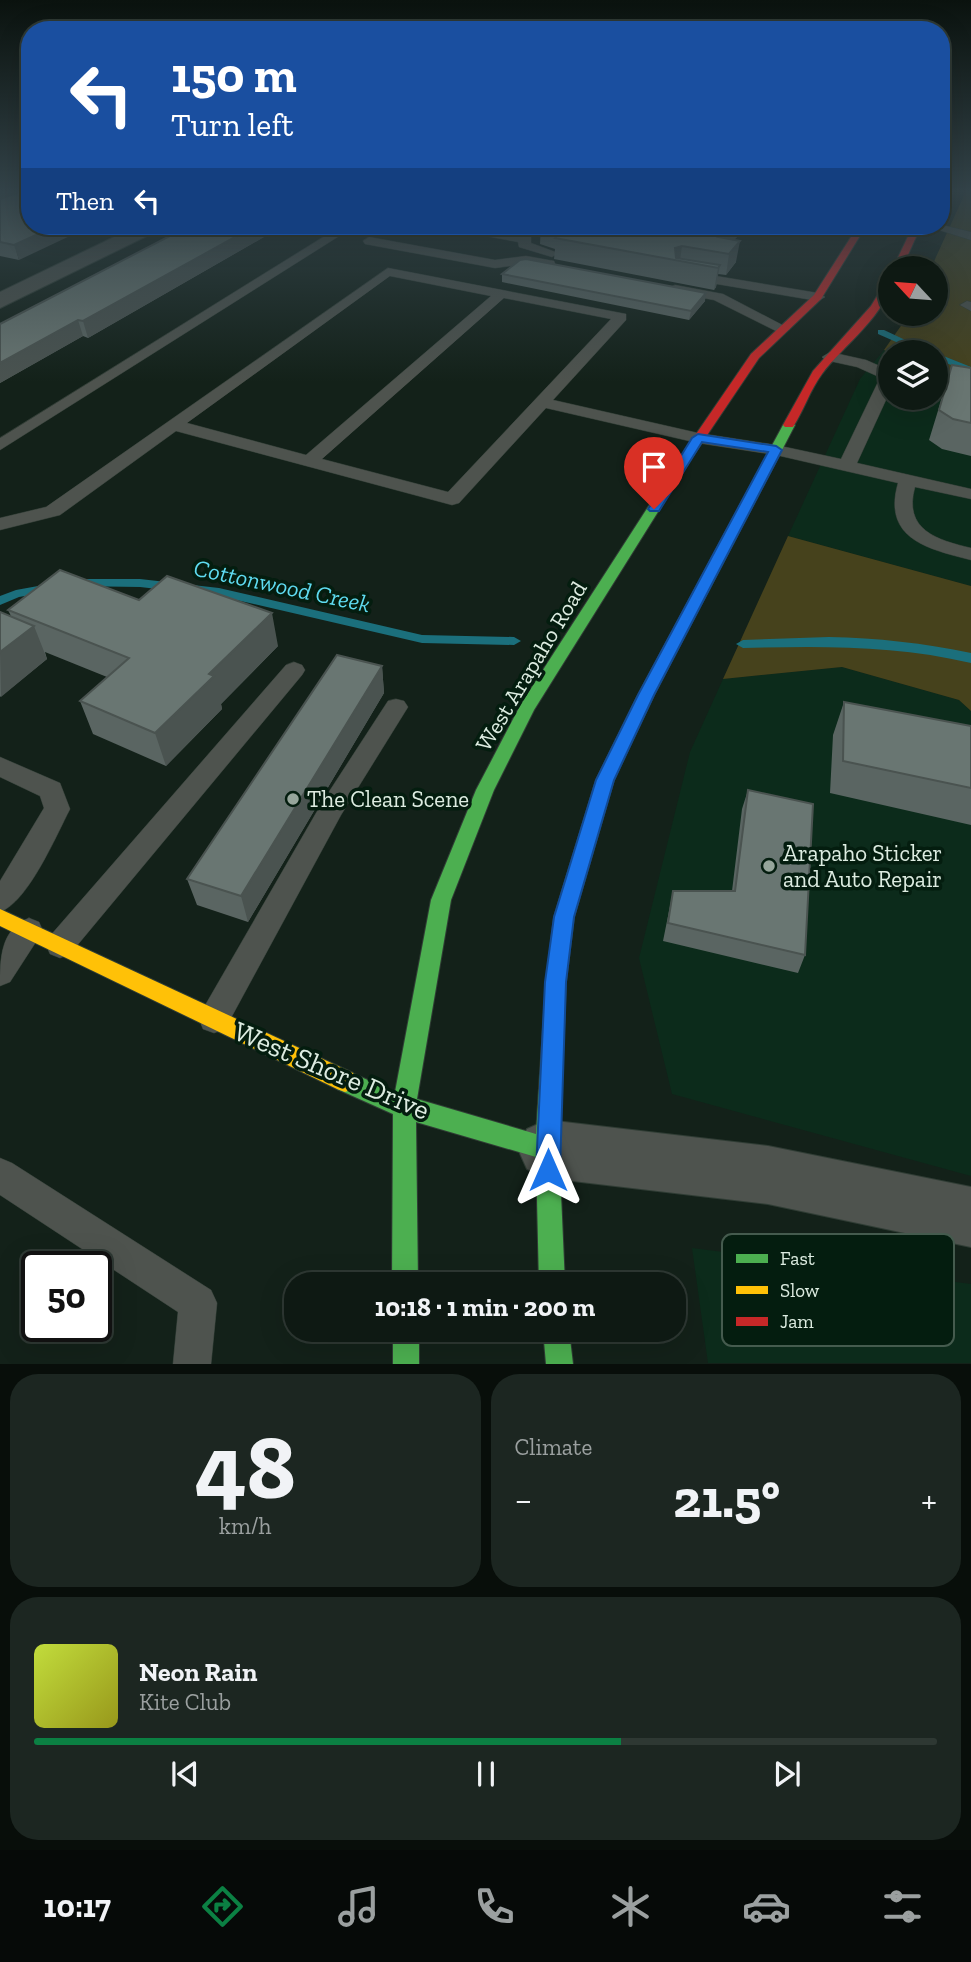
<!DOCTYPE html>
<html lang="en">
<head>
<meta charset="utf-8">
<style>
  :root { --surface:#0e1913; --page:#1c2621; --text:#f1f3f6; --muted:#9ba0a0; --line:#2e3833; --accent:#0b8043 }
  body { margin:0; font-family:"Zilla Slab",serif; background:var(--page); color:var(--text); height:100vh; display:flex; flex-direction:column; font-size:26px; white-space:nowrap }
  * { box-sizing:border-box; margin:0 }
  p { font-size:23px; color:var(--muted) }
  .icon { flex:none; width:38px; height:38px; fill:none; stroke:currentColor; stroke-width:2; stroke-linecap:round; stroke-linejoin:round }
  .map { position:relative; height:1364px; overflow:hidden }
  .panel { display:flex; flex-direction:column; gap:10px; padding:10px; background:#080e0a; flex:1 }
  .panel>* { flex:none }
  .hud { position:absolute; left:21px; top:21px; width:929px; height:214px; border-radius:28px; box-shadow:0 7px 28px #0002,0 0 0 2px var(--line); background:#1a4fa0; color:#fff; overflow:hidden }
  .needle { width:46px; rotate:296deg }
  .tools { position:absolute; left:878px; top:256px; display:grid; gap:14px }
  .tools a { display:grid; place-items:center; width:70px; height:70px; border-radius:50%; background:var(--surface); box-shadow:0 7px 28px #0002,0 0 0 2px var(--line); font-size:35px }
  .speed { position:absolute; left:21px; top:1251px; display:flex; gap:14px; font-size:35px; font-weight:700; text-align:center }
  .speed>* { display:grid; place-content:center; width:91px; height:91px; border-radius:50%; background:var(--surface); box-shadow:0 7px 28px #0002,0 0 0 2px var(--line); line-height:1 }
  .speed .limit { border:4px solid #111; border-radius:10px; background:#fff; color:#111 }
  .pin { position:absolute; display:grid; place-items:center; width:60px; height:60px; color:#fff; margin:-72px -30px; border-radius:50% 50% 50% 0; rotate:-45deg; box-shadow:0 0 7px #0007 }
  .pin .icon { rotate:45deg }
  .me { position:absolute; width:77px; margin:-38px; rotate:0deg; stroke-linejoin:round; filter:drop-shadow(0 0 5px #0008) }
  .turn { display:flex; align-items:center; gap:24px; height:147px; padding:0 35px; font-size:32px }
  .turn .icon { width:91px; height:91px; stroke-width:2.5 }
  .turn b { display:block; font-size:49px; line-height:60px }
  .then { display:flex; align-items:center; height:66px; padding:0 35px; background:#0003; gap:14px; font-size:26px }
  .big { font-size:52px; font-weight:700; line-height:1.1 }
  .panel .tile { flex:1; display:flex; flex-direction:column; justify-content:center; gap:10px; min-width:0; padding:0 24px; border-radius:28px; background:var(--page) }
  .panel .dial { align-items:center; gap:0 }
  .dial b { font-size:91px; line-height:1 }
  .song { display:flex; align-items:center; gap:21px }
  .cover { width:84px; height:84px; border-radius:10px; background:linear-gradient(135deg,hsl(70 70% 55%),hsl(60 70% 35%)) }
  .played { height:7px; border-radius:4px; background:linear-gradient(90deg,var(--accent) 65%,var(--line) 65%) }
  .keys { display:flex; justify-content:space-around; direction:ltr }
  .heat { display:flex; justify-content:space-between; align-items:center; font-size:38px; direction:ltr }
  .panel .tiles { flex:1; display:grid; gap:10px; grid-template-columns:1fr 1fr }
  .tile:last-child { grid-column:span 2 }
  .trip { position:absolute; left:284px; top:1272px; width:402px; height:70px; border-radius:28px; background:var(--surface); box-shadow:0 7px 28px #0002,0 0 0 2px var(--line); font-weight:700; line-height:70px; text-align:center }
  .menu { display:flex; height:112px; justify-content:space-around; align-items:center; background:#060a08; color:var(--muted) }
  .menu .icon { width:49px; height:49px }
  .menu .current { color:var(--accent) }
  .menu b { font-size:32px; color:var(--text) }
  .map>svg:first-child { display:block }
  .built { fill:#0c2b1b }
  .green { fill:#46421c }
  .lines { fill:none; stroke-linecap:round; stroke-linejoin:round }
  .stream { fill:#1b6f7c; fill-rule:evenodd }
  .lane-casing { stroke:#303d35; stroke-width:1 }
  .street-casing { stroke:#303d35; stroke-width:2 }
  .fast-casing { stroke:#303d35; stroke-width:2 }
  .slow-casing { stroke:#303d35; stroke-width:2 }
  .jam-casing { stroke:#303d35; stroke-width:2 }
  .lane { fill:#4e534e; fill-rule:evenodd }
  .street { fill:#4e534e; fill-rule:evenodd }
  .fast { fill:#4caf50; fill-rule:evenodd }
  .slow { fill:#ffc107; fill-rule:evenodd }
  .jam { fill:#c62828; fill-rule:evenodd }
  .wall { fill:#5a6562 }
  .shaded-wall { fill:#4a5350 }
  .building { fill:#697672; stroke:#4a5350; stroke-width:2 }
  .route { fill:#1a73e8; stroke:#114b97; stroke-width:2 }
  .poi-dot { fill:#96a59b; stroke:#041d0f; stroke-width:2.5 }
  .labels { text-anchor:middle; stroke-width:7; stroke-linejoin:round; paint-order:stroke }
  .street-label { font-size:23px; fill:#ddece1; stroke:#041d0f }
  .poi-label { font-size:23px; fill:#ddece1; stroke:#041d0f; text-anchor:start }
  .water-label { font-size:24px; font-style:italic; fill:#5fdbf1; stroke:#041d0f }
  .near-street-label { font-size:28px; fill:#ddece1; stroke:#041d0f }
  .key { fill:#041d0f; stroke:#455b4e; stroke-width:2 }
  .key-label { font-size:19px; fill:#ddece1 }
</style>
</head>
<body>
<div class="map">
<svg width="971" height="1364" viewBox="0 0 971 1364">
  <rect width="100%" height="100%" fill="#132119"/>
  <path class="built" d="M884 350 891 353V397H936V371L971 385V586L788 536 860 379Z
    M842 667 959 700 971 711V1176L672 1094 639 958 690 752 723 679Z
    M692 1248 971 1284V1363H708Z"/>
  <path class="green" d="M966 191H971V385L936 371V352L891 353 884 350 910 313H936V268H931Z
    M788 536 971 586V711L959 700 842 667 723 679Z"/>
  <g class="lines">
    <path class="stream" d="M878 330H884L931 352H919L878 334Z
      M936 353 971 367V373L936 359Z
      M76 579H140L219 588 422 635 514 637 521 641 514 645 422 643 219 596 140 587 72 586 70 583Z
      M49 584 55 588 53 591 19 597 0 605V596L16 590Z
      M829 637C877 638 924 643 971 653V663C895 645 820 646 743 648L736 644 743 640Z"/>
    <g class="lane-casing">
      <path id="lane" d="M942 225 971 232V240L926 226Z
        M341 226H355L0 450V438Z
        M448 226H472L527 236 531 237V243L558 253 552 257 519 247 518 242 454 230Z
        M369 237 495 260 526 256 554 261 555 264 549 268 526 264 495 268 365 244 363 241Z
        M388 268 626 314V320L553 400 698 433 776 445 841 459 878 382 877 376 857 367 825 360 822 357 830 352 866 360 889 370 891 389 857 463 971 489V499L915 487C903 530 937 540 971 548V560C928 549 882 539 898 483L776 455 698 443 546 408 459 503 452 505 176 431 60 515 0 530V518L46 507ZM390 276 491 296 306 455 187 423ZM504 298 611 319 448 492 322 459Z
        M686 271 818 293 825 297 818 301 681 278V272Z
        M675 285 723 294 790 329 783 333 778 332 714 300 670 292 668 289Z
        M967 301 971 302V311L960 305Z
        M294 662 302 665 305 670 302 675 70 954 60 958 50 954 46 945 50 936 286 665Z
        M396 699 404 701 408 707 341 815 225 1029 214 1033 203 1029 199 1019 203 1009 323 801 388 701Z
        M0 757 60 783 70 809C56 836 28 902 0 912V881L44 808 40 796 0 777Z
        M29 918 39 922 43 931 10 982 0 986C0 960 0 929 29 918Z
        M0 1158 12 1163 211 1290 217 1303 211 1364H173L178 1312 0 1195Z"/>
    </g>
    <g class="street-casing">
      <path id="street" d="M137 226H162L159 230 0 308V292Z
        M547 1120 768 1146 971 1187V1247L768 1204 547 1178 527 1169 518 1149 527 1129Z"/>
    </g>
    <g class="fast-casing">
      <path id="fast" d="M789 422 795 425 654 695 614 780 574 917 566 982 559 1149 565 1284H539L536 1157 416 1122 418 1284H392L393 1114 337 1089 334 1081 337 1073 345 1070 395 1092 431 900 476 790 521 704 679 459 685 455 689 456 691 459 534 710 494 790 451 900 417 1099 536 1134 546 982 554 917 596 780 638 695 783 425Z
        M393 1330H419V1364H393Z
        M543 1330H569L573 1364H546Z"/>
    </g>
    <g class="slow-casing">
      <path id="slow" d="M0 909 353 1073 356 1081 353 1089 345 1092 337 1089 0 926Z"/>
    </g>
    <g class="jam-casing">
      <path id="jam" d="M858 226H866L821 299 759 358 689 462H681L679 459 751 354 814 295Z
        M913 226H921L902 268H893Z
        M891 277C891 312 841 347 822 374 810 390 804 410 793 427H785L783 425 813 371 871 306 888 278Z"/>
    </g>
    <use href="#lane" class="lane"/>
    <use href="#street" class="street"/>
    <use href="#fast" class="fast"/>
    <use href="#slow" class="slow"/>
    <use href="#jam" class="jam"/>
  </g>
  <path class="wall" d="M0 191 19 260 0 256Z
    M189 226H283L88 338 83 336 0 383V324Z
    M541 226H747L746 228 734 240 736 262 726 275 718 274 716 287 714 290 554 259 555 249 540 244Z
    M502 274 705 301 689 320 502 282Z
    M952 365 971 368V456L942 449 929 440Z
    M139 600 278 646 221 704 222 709 166 766 93 734 80 701 107 677 45 652 47 659 0 697V612L11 616 8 610Z
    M382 666 384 693 248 922 197 905 187 879Z
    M844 702 971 726V825L830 793 833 735Z
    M748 790 805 955 798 973 663 941 673 891H732L742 809Z"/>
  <path class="shaded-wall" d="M0 191H30L0 203Z
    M56 226H91L19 260 14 245Z
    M255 226H283L88 338 83 321Z
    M730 226H747L746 228 721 252 718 237Z
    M740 241 736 262 726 275 729 254Z
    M682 246 680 261 673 260 675 248Z
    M720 265 716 287 714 290 718 268Z
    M706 293 705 301 689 320 691 311Z
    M78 320 83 336 0 383V363Z
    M272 613 278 646 221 704 222 709 166 766 155 733 209 674Z
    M34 626 47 659 1 697 0 652Z
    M382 666 384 693 248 922 241 896Z"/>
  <path class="building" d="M23 191H30V226H56L14 245 0 242V199Z
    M189 226H255L83 321 78 320 0 363V324Z
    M548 226H730L718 237 740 241 729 254 682 246 675 248 676 258 720 265 718 268 555 238 561 231Z
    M526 259 706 293 691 311 502 274 520 260Z
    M952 365 971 368V423L953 419 939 410Z
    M60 570 139 600 167 576 272 613 209 674 214 676 155 733 80 701 129 658 8 610Z
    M0 612 34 626 0 652Z
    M337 655 382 666 241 896 187 879Z
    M844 702 971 726V788L843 761Z
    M748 790 813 804 805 955 668 923 673 891H735Z"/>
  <linearGradient id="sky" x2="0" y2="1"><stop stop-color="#0a120e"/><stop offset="0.5" stop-color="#334349"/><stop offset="1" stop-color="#334349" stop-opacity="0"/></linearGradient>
  <rect width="971" height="382" fill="url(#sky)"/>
  <path class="route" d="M698 434 776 446 782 450 654 695 614 780 574 917 566 982 560 1170 556 1178 548 1182 539 1178 536 1170 545 982 554 917 596 780 638 695 768 452 702 442 659 511H650L648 509 692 438Z"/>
  <g class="poi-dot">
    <circle cx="293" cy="799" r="7"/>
    <circle cx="769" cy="866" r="7"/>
  </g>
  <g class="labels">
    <g class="street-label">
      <text transform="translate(531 666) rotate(-59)" y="8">West Arapaho Road</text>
    </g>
    <g class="poi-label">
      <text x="307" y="807">The Clean Scene</text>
      <text x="783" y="861">Arapaho Sticker<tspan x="783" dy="26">and Auto Repair</tspan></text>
    </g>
    <g class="water-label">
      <text transform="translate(282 586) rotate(12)" y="8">Cottonwood Creek</text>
    </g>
    <g class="near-street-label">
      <text transform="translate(332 1070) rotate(23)" y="10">West Shore Drive</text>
    </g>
  </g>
  <rect x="722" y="1234" width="232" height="112" rx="10" class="key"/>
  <rect x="736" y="1254" width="32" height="9" fill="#4caf50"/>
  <rect x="736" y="1286" width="32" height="8" fill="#ffc107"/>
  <rect x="736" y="1317" width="32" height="9" fill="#c62828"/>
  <g class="key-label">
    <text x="780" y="1265">Fast</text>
    <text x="780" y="1297">Slow</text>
    <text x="780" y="1328">Jam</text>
  </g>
</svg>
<div class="tools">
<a><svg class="needle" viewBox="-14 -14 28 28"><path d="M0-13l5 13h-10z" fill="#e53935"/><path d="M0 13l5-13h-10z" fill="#9ba0a0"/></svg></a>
<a><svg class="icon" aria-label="layers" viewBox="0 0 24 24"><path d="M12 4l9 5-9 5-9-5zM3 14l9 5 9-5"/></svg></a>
</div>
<div class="speed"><div class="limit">50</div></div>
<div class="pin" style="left:654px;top:509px;background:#d93025"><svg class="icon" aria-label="arrive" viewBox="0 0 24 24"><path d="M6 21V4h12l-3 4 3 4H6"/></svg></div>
<svg class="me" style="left:548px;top:1170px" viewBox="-20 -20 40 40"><path d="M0-17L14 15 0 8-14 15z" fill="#1a73e8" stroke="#fff" stroke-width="4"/></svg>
<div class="trip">10:18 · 1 min · 200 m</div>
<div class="hud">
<div class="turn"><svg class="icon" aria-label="left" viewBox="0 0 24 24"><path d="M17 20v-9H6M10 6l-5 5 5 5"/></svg><div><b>150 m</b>Turn left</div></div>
<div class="then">Then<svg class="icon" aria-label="left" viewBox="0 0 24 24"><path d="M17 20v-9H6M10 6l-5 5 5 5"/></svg></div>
</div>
</div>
<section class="panel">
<div class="tiles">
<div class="tile dial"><b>48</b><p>km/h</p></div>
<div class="tile"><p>Climate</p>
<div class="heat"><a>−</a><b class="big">21.5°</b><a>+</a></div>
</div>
<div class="tile">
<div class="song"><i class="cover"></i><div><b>Neon Rain</b><p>Kite Club</p></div></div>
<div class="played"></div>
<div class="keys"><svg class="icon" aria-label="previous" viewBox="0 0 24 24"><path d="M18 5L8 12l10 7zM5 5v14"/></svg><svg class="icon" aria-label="pause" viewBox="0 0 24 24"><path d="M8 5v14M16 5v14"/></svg><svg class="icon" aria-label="next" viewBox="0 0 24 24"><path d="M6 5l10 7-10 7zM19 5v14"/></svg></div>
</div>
</div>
</section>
<nav class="menu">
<b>10:17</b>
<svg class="icon current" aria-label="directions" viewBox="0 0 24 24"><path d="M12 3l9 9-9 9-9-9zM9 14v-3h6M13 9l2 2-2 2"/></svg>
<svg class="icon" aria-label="music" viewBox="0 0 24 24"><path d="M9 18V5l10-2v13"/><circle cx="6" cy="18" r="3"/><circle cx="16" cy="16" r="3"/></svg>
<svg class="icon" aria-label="phone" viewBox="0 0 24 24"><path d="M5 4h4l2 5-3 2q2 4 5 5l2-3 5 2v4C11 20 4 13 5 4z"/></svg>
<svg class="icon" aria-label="climate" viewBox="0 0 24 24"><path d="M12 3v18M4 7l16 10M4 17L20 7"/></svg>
<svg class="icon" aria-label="car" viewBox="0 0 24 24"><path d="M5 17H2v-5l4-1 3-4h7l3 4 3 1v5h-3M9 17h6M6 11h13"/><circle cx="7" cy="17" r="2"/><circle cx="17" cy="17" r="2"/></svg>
<svg class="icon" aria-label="filters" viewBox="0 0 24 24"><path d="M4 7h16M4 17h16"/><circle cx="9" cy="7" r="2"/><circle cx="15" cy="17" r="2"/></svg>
</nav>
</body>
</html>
